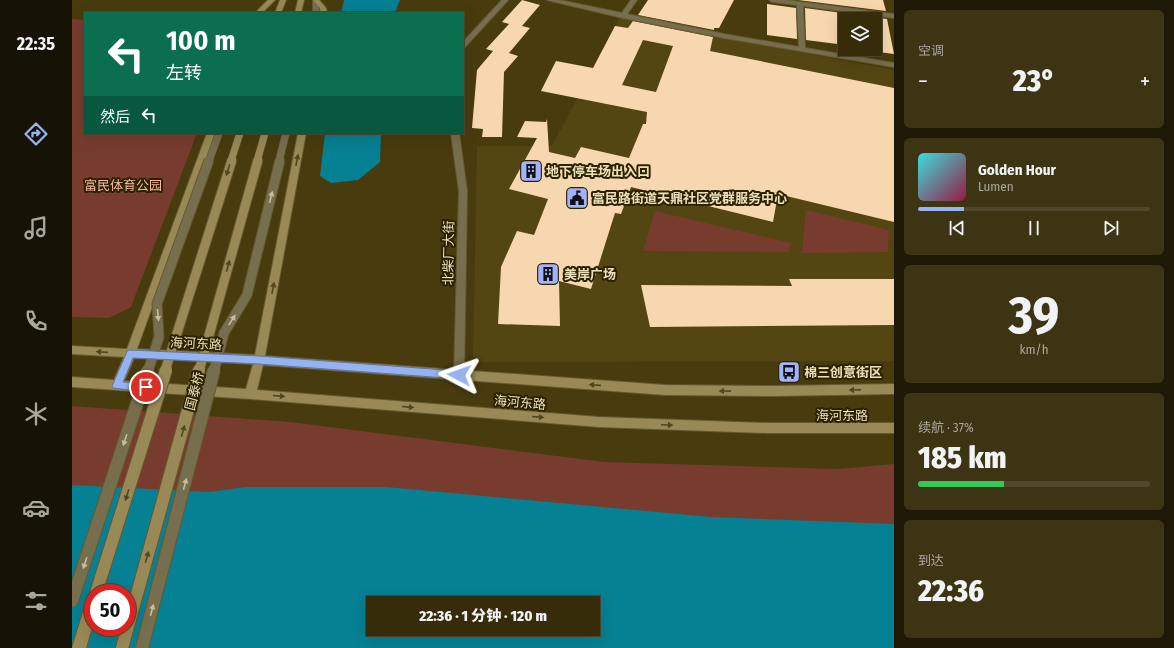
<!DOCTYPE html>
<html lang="zh">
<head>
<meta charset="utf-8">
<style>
  :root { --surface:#362c0a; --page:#3d3413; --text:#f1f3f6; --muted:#aaa79c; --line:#50482b; --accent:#95b2f1 }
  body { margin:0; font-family:"Fira Sans Condensed","Noto Sans SC",sans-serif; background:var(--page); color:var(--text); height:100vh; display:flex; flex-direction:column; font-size:15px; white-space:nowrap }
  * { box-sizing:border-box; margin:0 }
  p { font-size:13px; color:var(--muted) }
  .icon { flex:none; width:22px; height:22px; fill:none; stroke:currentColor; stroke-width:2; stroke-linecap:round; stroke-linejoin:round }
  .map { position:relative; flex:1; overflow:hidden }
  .sheet { display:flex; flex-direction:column; gap:10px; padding:10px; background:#1e1806; width:280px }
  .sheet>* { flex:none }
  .hud { position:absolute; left:12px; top:12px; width:380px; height:122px; border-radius:0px; box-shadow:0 4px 16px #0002,0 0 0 1px var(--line); background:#0b6e4f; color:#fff; overflow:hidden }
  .fabs { position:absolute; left:766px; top:12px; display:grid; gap:8px }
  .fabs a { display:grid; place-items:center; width:44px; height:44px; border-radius:0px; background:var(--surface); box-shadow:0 4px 16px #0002,0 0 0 1px var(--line); font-size:20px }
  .speed { position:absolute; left:12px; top:584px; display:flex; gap:8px; font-size:20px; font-weight:700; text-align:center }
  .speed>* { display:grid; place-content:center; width:52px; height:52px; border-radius:50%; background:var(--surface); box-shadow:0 4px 16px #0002,0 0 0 1px var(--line); line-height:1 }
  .speed .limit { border:6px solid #d22; background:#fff; color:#111 }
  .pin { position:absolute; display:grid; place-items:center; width:34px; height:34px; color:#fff; margin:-17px; border:2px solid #fff; border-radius:50%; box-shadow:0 1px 4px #0007 }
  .me { position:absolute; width:44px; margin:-22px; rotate:274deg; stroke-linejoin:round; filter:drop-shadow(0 0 3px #0008) }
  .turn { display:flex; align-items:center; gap:14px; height:84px; padding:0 16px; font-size:18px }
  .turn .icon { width:52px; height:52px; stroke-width:2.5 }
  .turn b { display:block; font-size:28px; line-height:34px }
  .then { display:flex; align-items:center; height:38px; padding:0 16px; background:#0003; gap:8px; font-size:15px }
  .big { font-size:30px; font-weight:800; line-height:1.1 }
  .sheet .card { flex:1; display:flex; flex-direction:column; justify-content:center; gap:6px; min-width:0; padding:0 14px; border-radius:6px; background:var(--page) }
  .sheet .dial { align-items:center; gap:0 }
  .dial b { font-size:52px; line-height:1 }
  .song { display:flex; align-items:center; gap:12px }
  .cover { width:48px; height:48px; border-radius:6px; background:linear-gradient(135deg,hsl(180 70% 55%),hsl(340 70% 35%)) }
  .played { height:4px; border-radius:2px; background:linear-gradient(90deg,var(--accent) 20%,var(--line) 20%) }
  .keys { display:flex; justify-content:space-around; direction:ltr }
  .heat { display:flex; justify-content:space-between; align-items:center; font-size:22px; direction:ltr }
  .charge { height:6px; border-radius:3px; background:linear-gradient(90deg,#34c759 37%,var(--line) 0) }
  .trip { position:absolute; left:294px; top:596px; width:234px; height:40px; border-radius:0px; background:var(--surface); box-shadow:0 4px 16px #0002,0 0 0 1px var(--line); font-weight:800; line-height:40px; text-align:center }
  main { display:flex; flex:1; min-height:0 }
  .menu { display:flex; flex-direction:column; width:72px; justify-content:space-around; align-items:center; background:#161204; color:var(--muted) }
  .menu .icon { width:28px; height:28px }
  .menu .active { color:var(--accent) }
  .menu b { font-size:18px; color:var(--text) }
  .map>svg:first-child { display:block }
  .built { fill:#534613 }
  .green { fill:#773c2e; fill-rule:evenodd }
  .water { fill:#068093; fill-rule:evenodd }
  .building { fill:#f7d7af; fill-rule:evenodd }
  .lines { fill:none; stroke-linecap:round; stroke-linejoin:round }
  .lane-casing { stroke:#66592d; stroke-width:2 }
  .street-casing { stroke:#66592d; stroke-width:2 }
  .secondary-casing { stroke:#66592d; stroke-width:2 }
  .lane { fill:#776e4e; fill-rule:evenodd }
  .street { fill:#776e4e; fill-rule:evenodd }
  .secondary { fill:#988956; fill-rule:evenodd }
  .lane-bridge-far2-casing { stroke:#66592d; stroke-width:8; stroke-linecap:butt }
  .lane-bridge-far1-casing { stroke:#66592d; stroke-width:11; stroke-linecap:butt }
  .lane-bridge-casing { stroke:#66592d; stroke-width:14; stroke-linecap:butt }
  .secondary-bridge-far2-casing { stroke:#66592d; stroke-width:8; stroke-linecap:butt }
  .secondary-bridge-far1-casing { stroke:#66592d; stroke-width:11; stroke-linecap:butt }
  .secondary-bridge-casing { stroke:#66592d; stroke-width:14; stroke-linecap:butt }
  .lane-bridge-far2 { stroke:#776e4e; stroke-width:7 }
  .lane-bridge-far1 { stroke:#776e4e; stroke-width:9 }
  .lane-bridge { stroke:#776e4e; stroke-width:12 }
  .secondary-bridge-far2 { stroke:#988956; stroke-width:7 }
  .secondary-bridge-far1 { stroke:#988956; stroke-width:9 }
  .secondary-bridge { stroke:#988956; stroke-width:12 }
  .oneway { fill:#52461e }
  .oneway2 { fill:#c9be99 }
  .route { fill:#95b2f1; stroke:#61749d }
  .labels { text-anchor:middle; stroke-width:4; stroke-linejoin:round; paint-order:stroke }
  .poi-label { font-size:13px; font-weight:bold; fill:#ece0b9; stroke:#2c2200; text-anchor:start }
  .park-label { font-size:13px; fill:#f4b6a7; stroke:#2c2200 }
  .street-label { font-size:13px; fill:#ece0b9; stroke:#2c2200 }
</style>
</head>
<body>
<main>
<nav class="menu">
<b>22:35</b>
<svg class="icon active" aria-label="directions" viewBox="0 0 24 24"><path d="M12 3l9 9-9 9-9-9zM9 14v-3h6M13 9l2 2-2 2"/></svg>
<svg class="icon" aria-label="music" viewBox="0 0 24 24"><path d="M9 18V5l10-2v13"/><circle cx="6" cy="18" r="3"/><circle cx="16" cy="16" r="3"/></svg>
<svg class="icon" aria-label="phone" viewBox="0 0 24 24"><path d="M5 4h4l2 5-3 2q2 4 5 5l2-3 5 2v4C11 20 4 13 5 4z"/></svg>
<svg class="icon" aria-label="climate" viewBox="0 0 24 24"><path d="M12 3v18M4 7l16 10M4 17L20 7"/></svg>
<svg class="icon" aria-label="car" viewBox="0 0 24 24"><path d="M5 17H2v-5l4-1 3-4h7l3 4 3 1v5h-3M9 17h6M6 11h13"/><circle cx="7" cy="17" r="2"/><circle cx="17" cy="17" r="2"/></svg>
<svg class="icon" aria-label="filters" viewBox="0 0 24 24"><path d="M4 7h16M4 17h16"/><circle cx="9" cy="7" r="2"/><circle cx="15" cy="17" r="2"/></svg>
</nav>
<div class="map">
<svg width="822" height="648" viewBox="0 0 822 648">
  <rect width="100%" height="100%" fill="#483b0e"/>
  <path class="built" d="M548 18 822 70V361L401 362 405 146H480Z"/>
  <path class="green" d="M0 19 13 20V133H125L59 307 37 318 0 317Z
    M734 210 817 230 816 252 730 253Z
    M583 211 719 243 716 252 571 251Z
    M0 406 218 422 532 462 765 469 822 464V648H0ZM21 593H55V627H21ZM301 603H521V629H301Z"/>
  <path class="water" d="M272 0H328L323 13H269Z
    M253 133H309L308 162 286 180 259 183 248 176Z
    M0 485 137 492 174 487H315L639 517 822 524V648H0ZM21 593H55V627H21ZM301 603H521V629H301Z"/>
  <path class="building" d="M450 0 468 5 450 26 458 28 437 53 446 56 432 72 430 137H410L411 129 400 128 405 70 421 51 414 49 437 24 430 22Z
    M576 0H662L647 28H642V30L566 15Z
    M726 0H811L814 11Z
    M695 4 724 8 725 39 695 35Z
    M733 8 815 19 822 54 799 51 798 49H803V19H773V45L734 40Z
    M561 21 641 37 638 51 822 88V222L706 194 701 222 559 187 549 214 543 213 519 289 487 281 488 326 426 324 429 267 445 231 462 235 476 199 437 189 465 138 445 137 453 121 474 122 475 119 477 152 503 158 509 147 557 158 571 124H574L575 112 469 91 484 61 521 68 543 26 556 28ZM571 40 601 46 584 92 550 85Z
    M717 279H822V325L578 327 569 285 720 286Z"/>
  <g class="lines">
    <g class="lane-casing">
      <path id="lane" d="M241 0H247V13H241Z"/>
    </g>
    <g class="street-casing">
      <path id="street" d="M430 0H436L393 47 391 48V42Z
        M475 0H487L550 13 559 0H565L555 14 652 34 727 47 725 5 700 2 697 0H714L822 14V18L731 6 733 48 822 63V67L652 38 551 18Z
        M379 133H387L395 191 392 375 391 378 387 379 383 378 382 375 387 191Z"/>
    </g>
    <g class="secondary-casing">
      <path id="secondary" d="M196 0H203L190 13H183Z
        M208 0H214L209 13H203Z
        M226 0H232L229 13H223Z
        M241 0H247L254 8 255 13H249L248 8Z
        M135 133H143L65 349 183 355 226 133H234L193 356 593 385 703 386 822 384V394L703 396 593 395 191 365 185 390 527 417 695 423H822V433H695L527 427 178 399 0 387V377L42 380 52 357 0 354V346L55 349ZM62 358 181 364 174 389 52 381Z
        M21 595V624L14 648H0L14 602 16 597Z"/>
    </g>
    <use href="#lane" class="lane"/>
    <use href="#street" class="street"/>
    <use href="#secondary" class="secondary"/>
    <g class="lane-bridge-far2-casing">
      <path id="lane-bridge-far2" d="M137 161 147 133
        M207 161 214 133"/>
    </g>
    <g class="lane-bridge-far1-casing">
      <path id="lane-bridge-far1" d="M76 371 87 337 85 304 137 160
        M142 371 152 333 175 295 208 160"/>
    </g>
    <g class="lane-bridge-casing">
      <path id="lane-bridge" d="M0 601 76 370
        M70 648 142 370"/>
    </g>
    <g class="secondary-bridge-far2-casing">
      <path id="secondary-bridge-far2" d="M159 161 168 133
        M185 161 193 133"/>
    </g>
    <g class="secondary-bridge-far1-casing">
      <path id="secondary-bridge-far1" d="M93 371 160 160
        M127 371 186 160"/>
    </g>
    <g class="secondary-bridge-casing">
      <path id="secondary-bridge" d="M24 593 94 370
        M50 648 127 370"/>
    </g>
    <use href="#lane-bridge-far2" class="lane-bridge-far2"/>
    <use href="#lane-bridge-far1" class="lane-bridge-far1"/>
    <use href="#lane-bridge" class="lane-bridge"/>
    <use href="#secondary-bridge-far2" class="secondary-bridge-far2"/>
    <use href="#secondary-bridge-far1" class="secondary-bridge-far1"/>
    <use href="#secondary-bridge" class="secondary-bridge"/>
  </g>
  <defs><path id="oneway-solid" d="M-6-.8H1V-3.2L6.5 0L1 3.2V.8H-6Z"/></defs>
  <g class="oneway">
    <use href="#oneway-solid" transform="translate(225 160) rotate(-79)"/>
    <use href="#oneway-solid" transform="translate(156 170) rotate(107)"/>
    <use href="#oneway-solid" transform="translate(156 266) rotate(-75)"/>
    <use href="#oneway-solid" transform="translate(201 288) rotate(-79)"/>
    <use href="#oneway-solid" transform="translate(30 352) rotate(-176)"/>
    <use href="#oneway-solid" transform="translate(523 385) rotate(-176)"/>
    <use href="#oneway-solid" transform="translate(783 390) rotate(179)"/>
    <use href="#oneway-solid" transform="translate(653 391) rotate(-179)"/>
    <use href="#oneway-solid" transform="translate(207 396) rotate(5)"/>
    <use href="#oneway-solid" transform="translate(336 407) rotate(5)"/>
    <use href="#oneway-solid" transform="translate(466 417) rotate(5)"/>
    <use href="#oneway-solid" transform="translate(595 425) rotate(2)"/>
    <use href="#oneway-solid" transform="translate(111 431) rotate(-75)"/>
    <use href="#oneway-solid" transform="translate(55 495) rotate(107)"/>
    <use href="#oneway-solid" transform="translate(75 557) rotate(-74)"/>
  </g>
  <g class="oneway2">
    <use href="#oneway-solid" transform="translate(199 197) rotate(-76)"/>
    <use href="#oneway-solid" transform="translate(86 315) rotate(85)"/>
    <use href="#oneway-solid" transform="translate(160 320) rotate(-57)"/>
    <use href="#oneway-solid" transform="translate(53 440) rotate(108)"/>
    <use href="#oneway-solid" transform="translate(113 484) rotate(-75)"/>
    <use href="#oneway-solid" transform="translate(13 563) rotate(108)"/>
    <use href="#oneway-solid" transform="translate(80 610) rotate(-75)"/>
  </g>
  <path class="route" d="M58 350 187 356 387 371 390 372 391 375 390 377 387 379 187 364 61 358 51 382 74 383 78 384 79 387 78 390 74 392 41 388 40 386 54 354 55 351Z"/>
  <defs>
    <g id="building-square" transform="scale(1.15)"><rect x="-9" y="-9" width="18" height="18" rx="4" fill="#a1b3fd" stroke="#2c2200"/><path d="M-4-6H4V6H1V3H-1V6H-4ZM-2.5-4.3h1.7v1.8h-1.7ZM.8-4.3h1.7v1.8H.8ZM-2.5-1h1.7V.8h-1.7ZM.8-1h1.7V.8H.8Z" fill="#111"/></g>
    <g id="civic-square" transform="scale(1.15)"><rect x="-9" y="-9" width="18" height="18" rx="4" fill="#a1b3fd" stroke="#2c2200"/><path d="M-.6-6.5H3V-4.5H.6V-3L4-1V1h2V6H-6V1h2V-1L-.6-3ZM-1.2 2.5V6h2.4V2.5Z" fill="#111"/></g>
    <g id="bus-square" transform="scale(1.15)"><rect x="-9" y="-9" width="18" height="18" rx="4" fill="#a1b3fd" stroke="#2c2200"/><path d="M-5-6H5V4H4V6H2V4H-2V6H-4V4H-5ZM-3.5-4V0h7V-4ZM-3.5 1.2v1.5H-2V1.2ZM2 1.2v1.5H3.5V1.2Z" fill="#111"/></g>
  </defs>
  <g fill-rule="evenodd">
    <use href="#building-square" x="459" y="171"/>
    <use href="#civic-square" x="505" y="198"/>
    <use href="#building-square" x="476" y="274"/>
    <use href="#bus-square" x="717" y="372"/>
  </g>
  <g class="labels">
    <g class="poi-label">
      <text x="474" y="176">地下停车场出入口</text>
      <text x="520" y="203">富民路街道天鼎社区党群服务中心</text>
      <text x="492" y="279">美岸广场</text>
      <text x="732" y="377">棉三创意街区</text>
    </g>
    <g class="park-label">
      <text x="51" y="190">富民体育公园</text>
    </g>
    <g class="street-label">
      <text transform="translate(376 253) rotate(-89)" y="5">北柴厂大街</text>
      <text transform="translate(124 343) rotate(3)" y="5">海河东路</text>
      <text transform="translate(122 391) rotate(-75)" y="5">国泰桥</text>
      <text transform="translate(448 402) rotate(5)" y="5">海河东路</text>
      <text x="770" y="420">海河东路</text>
    </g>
  </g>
</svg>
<div class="fabs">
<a><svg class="icon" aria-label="layers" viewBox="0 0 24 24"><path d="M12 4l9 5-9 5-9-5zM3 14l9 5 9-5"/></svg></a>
</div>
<div class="speed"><div class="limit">50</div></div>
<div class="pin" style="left:74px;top:387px;background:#d93025"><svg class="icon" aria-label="arrive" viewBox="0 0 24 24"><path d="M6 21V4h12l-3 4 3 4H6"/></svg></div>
<svg class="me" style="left:387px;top:375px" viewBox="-20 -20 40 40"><path d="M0-17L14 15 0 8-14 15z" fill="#95b2f1" stroke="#fff" stroke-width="4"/></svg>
<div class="trip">22:36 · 1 分钟 · 120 m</div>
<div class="hud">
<div class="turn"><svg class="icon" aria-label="left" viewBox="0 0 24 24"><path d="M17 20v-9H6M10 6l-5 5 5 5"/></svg><div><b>100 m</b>左转</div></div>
<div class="then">然后<svg class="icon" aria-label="left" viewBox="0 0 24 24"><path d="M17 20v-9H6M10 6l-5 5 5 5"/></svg></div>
</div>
</div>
<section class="sheet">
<div class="card"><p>空调</p>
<div class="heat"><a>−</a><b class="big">23°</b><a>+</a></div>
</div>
<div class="card">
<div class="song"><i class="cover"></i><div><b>Golden Hour</b><p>Lumen</p></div></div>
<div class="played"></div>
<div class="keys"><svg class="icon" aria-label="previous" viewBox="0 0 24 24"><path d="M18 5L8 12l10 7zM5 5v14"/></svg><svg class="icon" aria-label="pause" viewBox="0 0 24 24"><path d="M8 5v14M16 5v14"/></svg><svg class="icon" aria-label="next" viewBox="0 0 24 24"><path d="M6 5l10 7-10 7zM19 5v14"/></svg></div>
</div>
<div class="card dial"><b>39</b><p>km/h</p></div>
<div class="card"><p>续航 · 37%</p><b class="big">185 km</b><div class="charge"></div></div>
<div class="card"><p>到达</p><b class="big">22:36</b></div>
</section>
</main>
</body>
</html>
